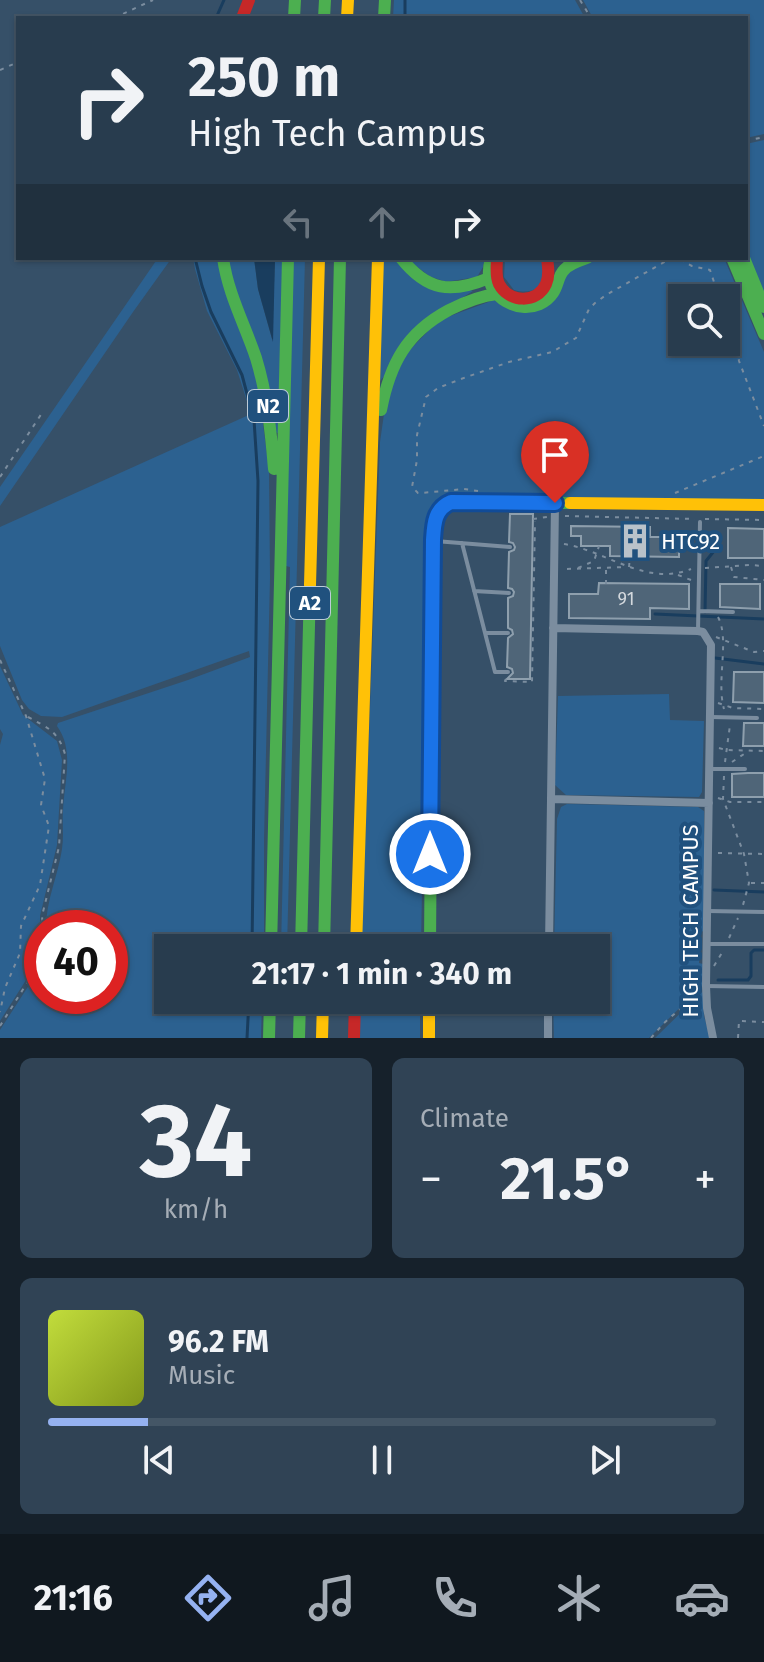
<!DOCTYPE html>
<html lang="en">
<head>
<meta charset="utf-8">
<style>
  :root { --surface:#283c4e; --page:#304355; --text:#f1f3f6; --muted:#a5adb6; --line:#445666; --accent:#95b2f1 }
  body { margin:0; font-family:"Fira Sans",sans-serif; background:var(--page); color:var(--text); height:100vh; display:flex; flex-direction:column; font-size:30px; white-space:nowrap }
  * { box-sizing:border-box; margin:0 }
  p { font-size:26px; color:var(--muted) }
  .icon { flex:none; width:44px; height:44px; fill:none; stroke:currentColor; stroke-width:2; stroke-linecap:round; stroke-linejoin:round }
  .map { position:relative; height:1038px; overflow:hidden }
  .sheet { display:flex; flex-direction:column; gap:20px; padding:20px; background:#16212b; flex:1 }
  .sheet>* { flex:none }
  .guide { position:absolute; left:16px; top:16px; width:732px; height:244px; border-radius:0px; box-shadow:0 2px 6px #0004,0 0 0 2px var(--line); background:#283c4e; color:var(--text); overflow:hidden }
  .tools { position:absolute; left:668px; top:284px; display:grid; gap:16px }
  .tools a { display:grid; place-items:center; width:72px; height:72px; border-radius:0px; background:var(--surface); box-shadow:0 2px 6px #0004,0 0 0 2px var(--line); font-size:40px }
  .speed { position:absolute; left:24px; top:910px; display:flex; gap:16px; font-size:40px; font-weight:700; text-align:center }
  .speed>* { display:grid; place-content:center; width:104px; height:104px; border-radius:50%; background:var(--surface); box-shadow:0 2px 6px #0004,0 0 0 2px var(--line); line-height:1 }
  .speed .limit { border:12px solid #d22; background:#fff; color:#111 }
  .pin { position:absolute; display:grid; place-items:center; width:68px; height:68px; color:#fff; margin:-82px -34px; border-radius:50% 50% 50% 0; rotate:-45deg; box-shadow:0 0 8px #0007 }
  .pin .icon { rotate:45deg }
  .me { position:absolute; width:88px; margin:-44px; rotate:0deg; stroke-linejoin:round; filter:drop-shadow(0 0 6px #0008) }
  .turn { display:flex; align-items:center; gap:28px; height:168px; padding:0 40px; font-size:36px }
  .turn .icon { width:104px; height:104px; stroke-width:2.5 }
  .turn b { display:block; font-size:56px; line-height:68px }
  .lanes { display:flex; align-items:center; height:76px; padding:0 40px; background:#0003; justify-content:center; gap:40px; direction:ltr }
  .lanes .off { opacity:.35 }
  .big { font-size:60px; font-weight:700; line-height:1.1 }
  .sheet .card { flex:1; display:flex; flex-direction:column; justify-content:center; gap:12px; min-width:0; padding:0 28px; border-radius:12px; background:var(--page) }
  .sheet .dial { align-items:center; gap:0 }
  .dial b { font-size:104px; line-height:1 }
  .song { display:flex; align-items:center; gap:24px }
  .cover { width:96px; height:96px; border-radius:12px; background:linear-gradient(135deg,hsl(70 70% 55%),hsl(70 70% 35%)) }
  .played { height:8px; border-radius:4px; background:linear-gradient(90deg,var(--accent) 15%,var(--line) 15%) }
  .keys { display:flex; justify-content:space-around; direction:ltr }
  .heat { display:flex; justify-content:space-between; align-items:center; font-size:44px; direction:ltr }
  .sheet .tiles { flex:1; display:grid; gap:20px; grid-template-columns:1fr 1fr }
  .card:last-child { grid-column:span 2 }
  .trip { position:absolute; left:154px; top:934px; width:456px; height:80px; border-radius:0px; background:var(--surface); box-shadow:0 2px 6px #0004,0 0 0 2px var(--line); font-weight:700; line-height:80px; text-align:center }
  .tabs { display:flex; height:128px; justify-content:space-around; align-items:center; background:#10181f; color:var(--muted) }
  .tabs .icon { width:56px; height:56px }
  .tabs .on { color:var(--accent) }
  .tabs b { font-size:36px; color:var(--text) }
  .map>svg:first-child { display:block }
  .green { fill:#2c6190; fill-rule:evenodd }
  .water { fill:#193d5e }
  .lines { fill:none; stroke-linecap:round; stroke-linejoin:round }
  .stream { stroke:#193d5e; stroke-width:3 }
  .building { fill:#4f6578; stroke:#8e9fad; stroke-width:2 }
  .path { stroke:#7b8d9f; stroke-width:2; stroke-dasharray:4 6; stroke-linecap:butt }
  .lane { stroke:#7b8d9f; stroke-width:4 }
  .street { stroke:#7b8d9f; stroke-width:8 }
  .fast { stroke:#4caf50; stroke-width:12 }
  .slow { stroke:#ffc107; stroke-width:12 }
  .jam { stroke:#c62828; stroke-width:12 }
  .route-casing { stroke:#114b97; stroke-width:20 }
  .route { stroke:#1a73e8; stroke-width:14 }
  .labels { text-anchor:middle; stroke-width:8; stroke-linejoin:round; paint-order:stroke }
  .number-label { font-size:18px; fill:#d3d8dd }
  .shield { fill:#20517e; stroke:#bccbd8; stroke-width:2 }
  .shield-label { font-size:20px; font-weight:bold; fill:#fff }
  .poi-label { font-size:22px; fill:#fff; stroke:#20517e; text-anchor:start }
  .street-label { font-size:22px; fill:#fff; stroke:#20517e }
</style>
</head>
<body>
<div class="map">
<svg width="764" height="1038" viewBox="0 0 764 1038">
  <rect width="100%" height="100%" fill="#365068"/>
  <path class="green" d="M394 0H575L585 18H393Z
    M583 0H764V134L746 138V18H593Z
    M764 140V298L746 256V144Z
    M158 258 171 259 133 312 0 506V487Z
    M193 258H220L255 365 269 469 270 578 264 840V948H168V1000H262L261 1038H0V1030L42 965V996H110V928H46C46 900 58 876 62 849 64 836 62 823 63 811 64 782 75 751 57 726L58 723 188 680 250 657 249 651 62 717 41 716 29 709 22 700 0 646V527L251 414 237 370 207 311 195 269Z
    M227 258H254L258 289 272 339 275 258H283L278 433 275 432Z
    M293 258H305L287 948H281L290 567 286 566Z
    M379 258H396L402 267 473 291 457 301 375 386Z
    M405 258H485L483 267 477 277 439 283Z
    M505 258H541C550 280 538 297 514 290L504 277Z
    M594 258H724L764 352V502L452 497C433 501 429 511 428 529L421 948H361L380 442 384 414 398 361 431 323 494 300 500 304 562 279 571 270ZM682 298H726V342H682Z
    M0 666 23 715 57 741 62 760 57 845 40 916V958L0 1021V745L3 734 0 729Z
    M669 694 670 720 704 721 702 792 699 797 566 795 555 785 558 696Z
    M567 804 698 807 704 811V931L700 932 699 963 703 964V985L649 1038H554L553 1000H596V948H554L557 819 561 807Z
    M703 991 704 1016 710 1038H655Z
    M360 1000H420V1038H360Z"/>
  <path class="water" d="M254 258H275L273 342 258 289Z"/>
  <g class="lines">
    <path class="stream" d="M216 18 224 0
      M405 18V0
      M195 258 202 286 211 312 242 375 254 420 258 481 252 948
      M705 612 706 561 714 551
      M655 614 764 619
      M715 658 764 664
      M714 890 764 892
      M718 980H748L751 976V953L754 950H764
      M247 1038 249 1000"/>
  </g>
  <path class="building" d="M510 514H533L530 679H507L513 673 512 669 507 667 508 638 513 634 512 630 508 628V598L513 596 514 592 512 589 508 588 509 552 514 550 515 547 513 543 509 542Z
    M571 526 650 527V537H689V547H679V557L610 556V546H581V536H571Z
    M728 528 764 529V558H728Z
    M599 583 689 584V609L650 608V619L569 618V594H598Z
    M720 584H760V609L720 607Z
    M734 672H764V703L733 702Z
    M744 723H764V746H743Z
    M748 773H764V797H732V774Z"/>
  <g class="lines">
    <path class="path" d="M580 0 591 18
      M114 18 153 0
      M0 70 18 62
      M746 141 764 137
      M0 477 42 413
      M478 491 464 489 421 493H418L412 487 417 460V435L426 397 438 388 461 379 509 362 552 352 576 338 589 309 595 303 606 295 668 260H681L692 266 710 270 715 285 727 293 730 297 739 361 764 426
      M675 493 764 456
      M565 516 695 519
      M533 519 547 517
      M705 519 764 520
      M564 544C607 551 646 587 691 569
      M629 567 630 556
      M731 567 734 577 764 580
      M578 568 594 561 599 546
      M705 568 750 565 764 566
      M567 569 626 567
      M678 575 691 580
      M606 584V569
      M718 617C730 639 716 681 724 709
      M716 637 754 652 764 651
      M0 660 26 716 45 779 41 805 49 826 40 885 21 926 20 953 5 988 0 1012
      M506 679 505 681 532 682 535 521
      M718 703 733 708 764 709
      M28 717C48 728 58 731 65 754L59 847 42 916 43 928
      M719 748 726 750 764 751
      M725 762 730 725
      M732 762 747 752
      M724 776 723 799 744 854 749 883 743 905
      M718 798 730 802H764
      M718 853 764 854
      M751 883H764
      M729 938 738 918
      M714 966 723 951
      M0 1026 42 959
      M651 1038 664 1023 696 995
      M738 1038 739 1021 764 1022"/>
    <path class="lane" d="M435 541 510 547
      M462 543 495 672H508
      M474 591 509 593
      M700 611 733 612
      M698 631 700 522
      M485 633H508
      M711 717 757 718
      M710 769H745
      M708 911 764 912
      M707 944H764
      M706 986 764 987"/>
    <path class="street" d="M553 628 698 631 703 632 711 645 706 986 707 1008 713 1038
      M551 799 709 803
      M549 948 555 503
      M548 1038V1000"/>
    <path class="fast" d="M294 18 295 0
      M324 18 325 0
      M384 18 385 0
      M223 258C228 294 245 325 256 358 267 394 271 432 274 469
      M401 258C427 291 451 294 489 278
      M491 258C488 269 487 279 493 289 506 310 539 314 553 293 558 286 558 276 564 270 570 263 579 261 587 258
      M732 258 764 334
      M744 258 764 307
      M381 410C390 364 406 333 449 310 465 302 480 296 497 294
      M271 948 288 258
      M301 948 310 585
      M324 948 340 258
      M430 948 433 540C435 522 437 508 456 502L570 503
      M269 1038 270 1000
      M299 1038 300 1000"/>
    <path class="slow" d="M347 18 348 0
      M570 503 764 505
      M310 585 319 258
      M356 948 378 258
      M429 1000V1038
      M322 1038 323 1000"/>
    <path class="jam" d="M242 18 249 0
      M497 258C497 266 495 276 499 284 509 303 537 304 546 284 550 275 548 267 547 258
      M354 1038 355 1000"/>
  </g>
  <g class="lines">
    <g class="route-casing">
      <path id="route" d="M430 854 433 540C434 525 434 509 451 502L555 503"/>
    </g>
    <use href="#route" class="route"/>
  </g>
  <defs>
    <g id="building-bare" transform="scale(2.76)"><path d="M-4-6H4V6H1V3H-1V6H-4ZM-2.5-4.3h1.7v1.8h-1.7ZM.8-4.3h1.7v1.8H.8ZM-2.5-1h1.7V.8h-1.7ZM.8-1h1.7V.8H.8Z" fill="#b9c2ca" stroke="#20517e" stroke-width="2.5" paint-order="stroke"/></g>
  </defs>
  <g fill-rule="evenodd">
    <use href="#building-bare" x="635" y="541"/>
  </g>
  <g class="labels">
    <g class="number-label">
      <text x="626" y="605">91</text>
    </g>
    <g class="shield">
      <rect x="248" y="390" width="40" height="32" rx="6"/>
      <rect x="290" y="587" width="40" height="32" rx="6"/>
    </g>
    <g class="shield-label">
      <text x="268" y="413">N2</text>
      <text x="310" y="610">A2</text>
    </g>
    <g class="poi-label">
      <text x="661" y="549">HTC92</text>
    </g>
    <g class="street-label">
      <text transform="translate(690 921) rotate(-90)" y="8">HIGH TECH CAMPUS</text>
    </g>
  </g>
</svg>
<div class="tools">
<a><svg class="icon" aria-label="search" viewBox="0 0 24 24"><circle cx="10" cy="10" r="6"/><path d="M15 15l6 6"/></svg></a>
</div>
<div class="speed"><div class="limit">40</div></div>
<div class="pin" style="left:555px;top:503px;background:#d93025"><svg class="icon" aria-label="arrive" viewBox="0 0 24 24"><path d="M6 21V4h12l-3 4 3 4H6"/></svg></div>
<svg class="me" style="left:430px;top:854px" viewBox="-20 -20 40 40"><circle r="17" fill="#1a73e8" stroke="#fff" stroke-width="3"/><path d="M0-11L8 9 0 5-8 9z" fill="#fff"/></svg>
<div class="trip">21:17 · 1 min · 340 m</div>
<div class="guide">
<div class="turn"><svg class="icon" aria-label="right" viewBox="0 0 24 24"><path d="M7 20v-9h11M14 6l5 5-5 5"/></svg><div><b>250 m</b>High Tech Campus</div></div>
<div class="lanes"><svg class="icon off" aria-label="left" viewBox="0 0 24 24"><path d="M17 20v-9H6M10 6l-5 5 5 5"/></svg><svg class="icon off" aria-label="ahead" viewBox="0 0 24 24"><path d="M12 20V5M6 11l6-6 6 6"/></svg><svg class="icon" aria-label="right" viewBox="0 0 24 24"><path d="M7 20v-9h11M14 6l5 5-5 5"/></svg></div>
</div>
</div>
<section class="sheet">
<div class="tiles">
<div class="card dial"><b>34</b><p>km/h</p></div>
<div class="card"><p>Climate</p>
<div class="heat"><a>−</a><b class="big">21.5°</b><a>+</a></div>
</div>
<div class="card">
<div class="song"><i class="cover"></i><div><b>96.2 FM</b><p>Music</p></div></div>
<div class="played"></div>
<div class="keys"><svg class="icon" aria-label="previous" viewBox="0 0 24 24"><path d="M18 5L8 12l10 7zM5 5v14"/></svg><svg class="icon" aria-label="pause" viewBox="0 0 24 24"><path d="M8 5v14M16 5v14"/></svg><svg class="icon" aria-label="next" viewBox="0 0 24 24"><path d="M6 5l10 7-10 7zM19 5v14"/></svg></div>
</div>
</div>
</section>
<nav class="tabs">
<b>21:16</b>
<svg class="icon on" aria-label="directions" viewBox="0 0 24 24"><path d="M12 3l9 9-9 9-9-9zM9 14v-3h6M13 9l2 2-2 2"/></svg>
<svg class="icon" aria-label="music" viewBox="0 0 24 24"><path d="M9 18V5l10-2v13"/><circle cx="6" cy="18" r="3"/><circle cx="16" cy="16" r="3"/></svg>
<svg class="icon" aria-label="phone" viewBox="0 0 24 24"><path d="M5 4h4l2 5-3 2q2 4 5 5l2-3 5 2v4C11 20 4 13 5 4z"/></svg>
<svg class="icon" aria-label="climate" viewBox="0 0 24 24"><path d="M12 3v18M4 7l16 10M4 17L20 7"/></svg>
<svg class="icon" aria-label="car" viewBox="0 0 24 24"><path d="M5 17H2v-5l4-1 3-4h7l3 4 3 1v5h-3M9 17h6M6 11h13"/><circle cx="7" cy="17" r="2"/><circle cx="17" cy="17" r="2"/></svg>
</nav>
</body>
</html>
